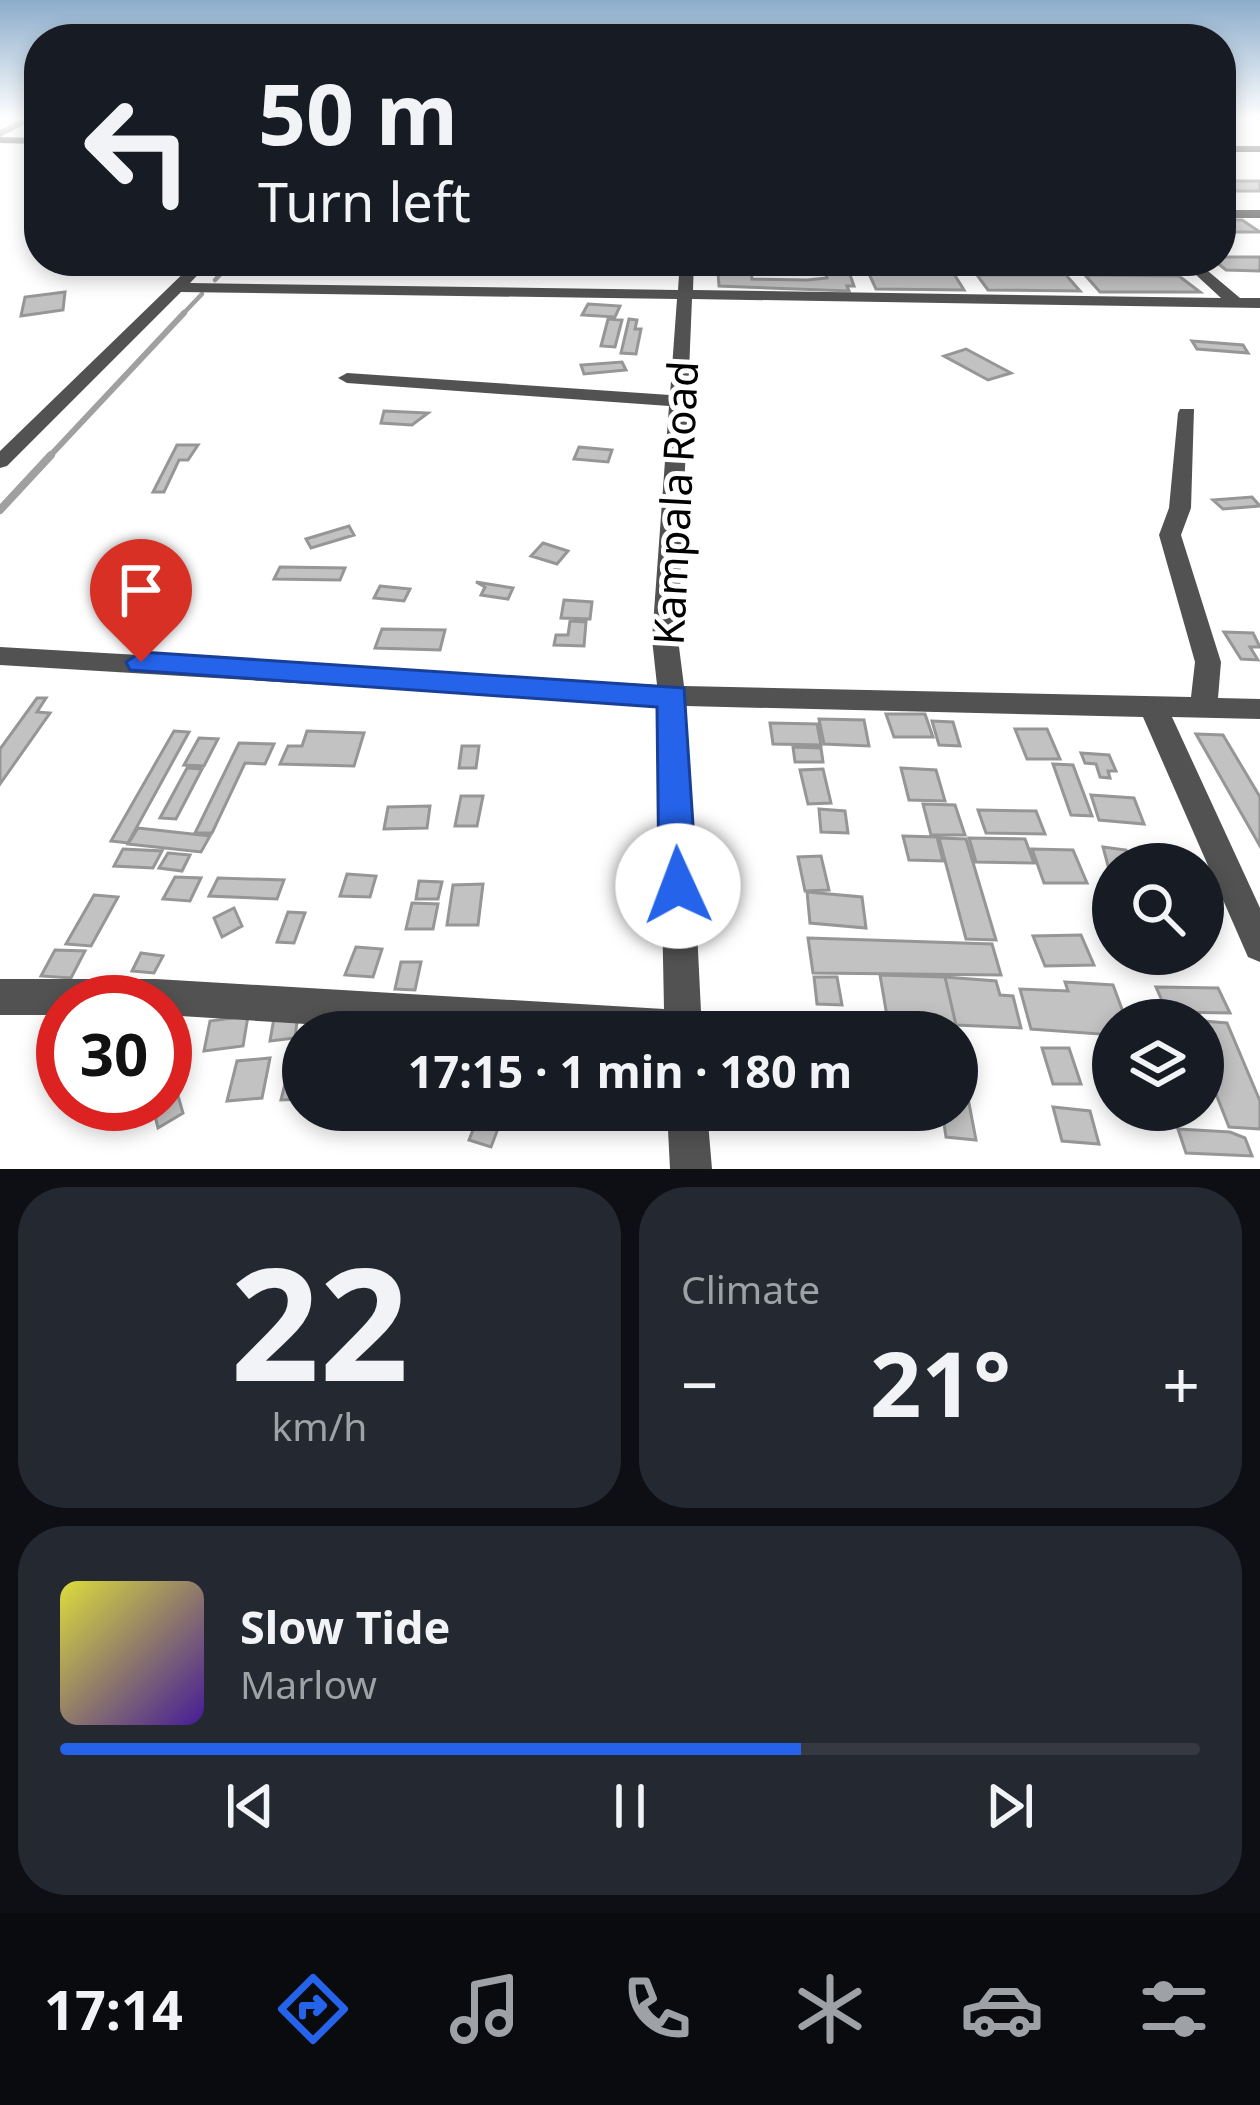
<!DOCTYPE html>
<html lang="en">
<head>
<meta charset="utf-8">
<style>
  :root { --surface:#171b24; --page:#242831; --text:#f1f3f6; --muted:#9ea1a6; --line:#363941; --accent:#2563eb }
  body { margin:0; font-family:"Noto Sans",sans-serif; background:var(--page); color:var(--text); height:100vh; display:flex; flex-direction:column; font-size:45px; white-space:nowrap }
  * { box-sizing:border-box; margin:0 }
  p { font-size:39px; color:var(--muted) }
  .icon { flex:none; width:66px; height:66px; fill:none; stroke:currentColor; stroke-width:2; stroke-linecap:round; stroke-linejoin:round }
  .map { position:relative; height:1169px; overflow:hidden }
  .sheet { display:flex; flex-direction:column; gap:18px; padding:18px; background:#0d0f14; flex:1 }
  .sheet>* { flex:none }
  .hud { position:absolute; left:24px; top:24px; width:1212px; height:252px; border-radius:48px; box-shadow:0 6px 18px #0003; background:#171b24; color:var(--text); overflow:hidden }
  .buttons { position:absolute; left:1092px; top:843px; display:grid; gap:24px }
  .buttons a { display:grid; place-items:center; width:132px; height:132px; border-radius:50%; background:var(--surface); box-shadow:0 6px 18px #0003; font-size:60px }
  .speed { position:absolute; left:36px; top:975px; display:flex; gap:24px; font-size:60px; font-weight:700; text-align:center }
  .speed>* { display:grid; place-content:center; width:156px; height:156px; border-radius:50%; background:var(--surface); box-shadow:0 6px 18px #0003; line-height:1 }
  .speed .limit { border:18px solid #d22; background:#fff; color:#111 }
  .pin { position:absolute; display:grid; place-items:center; width:102px; height:102px; color:#fff; margin:-123px -51px; border-radius:50% 50% 50% 0; rotate:-45deg; box-shadow:0 0 12px #0007 }
  .pin .icon { rotate:45deg }
  .me { position:absolute; width:132px; margin:-66px; rotate:358deg; stroke-linejoin:round; filter:drop-shadow(0 0 9px #0008) }
  .turn { display:flex; align-items:center; gap:42px; height:252px; padding:0 36px; font-size:54px }
  .turn .icon { width:156px; height:156px; stroke-width:2.5 }
  .turn b { display:block; font-size:84px; line-height:102px }
  .big { font-size:90px; font-weight:700; line-height:1.1 }
  .sheet .widget { flex:1; display:flex; flex-direction:column; justify-content:center; gap:18px; min-width:0; padding:0 42px; border-radius:48px; background:var(--page) }
  .sheet .dial { align-items:center; gap:0 }
  .dial b { font-size:156px; line-height:1 }
  .song { display:flex; align-items:center; gap:36px }
  .cover { width:144px; height:144px; border-radius:18px; background:linear-gradient(135deg,hsl(60 70% 55%),hsl(260 70% 35%)) }
  .played { height:12px; border-radius:6px; background:linear-gradient(90deg,var(--accent) 65%,var(--line) 65%) }
  .keys { display:flex; justify-content:space-around; direction:ltr }
  .heat { display:flex; justify-content:space-between; align-items:center; font-size:66px; direction:ltr }
  .sheet .tiles { flex:1; display:grid; gap:18px; grid-template-columns:1fr 1fr }
  .widget:last-child { grid-column:span 2 }
  .trip { position:absolute; left:282px; top:1011px; width:696px; height:120px; border-radius:60px; background:var(--surface); box-shadow:0 6px 18px #0003; font-weight:700; line-height:120px; text-align:center }
  .tab-bar { display:flex; height:192px; justify-content:space-around; align-items:center; background:#090b0e; color:var(--muted) }
  .tab-bar .icon { width:84px; height:84px }
  .tab-bar .active { color:var(--accent) }
  .tab-bar b { font-size:54px; color:var(--text) }
  .map>svg:first-child { display:block }
  .lines { fill:none; stroke-linecap:round; stroke-linejoin:round }
  .stream-far2 { stroke:#a0a0a0; stroke-width:4.5 }
  .stream-far1 { stroke:#a0a0a0; stroke-width:6 }
  .stream { stroke:#a0a0a0; stroke-width:8 }
  .building { fill:#c2c2c2; stroke:#969696; stroke-width:3 }
  .street { fill:#525252; fill-rule:evenodd }
  .secondary { fill:#1f1f1f; fill-rule:evenodd }
  .route { fill:#2563eb; stroke:#184099; stroke-width:3 }
  .labels { text-anchor:middle; stroke-width:10; stroke-linejoin:round; paint-order:stroke }
  .street-label { font-size:42px; fill:#000; stroke:#fff }
</style>
</head>
<body>
<div class="map">
<svg width="1260" height="1169" viewBox="0 0 1260 1169">
  <rect width="100%" height="100%" fill="#fff"/>
  <g class="lines">
    <path class="stream-far2" d="M215 280 233 261
      M181 316 202 294"/>
    <path class="stream-far1" d="M48 458 184 313"/>
    <path class="stream" d="M0 510 51 455"/>
  </g>
  <path class="building" d="M1221 181H1260V191H1221Z
    M1221 220H1242L1260 232H1221Z
    M1221 257H1260V271L1226 270 1215 261Z
    M860 261H949L953 268 862 267Z
    M1075 261H1157L1166 269 1081 268Z
    M751 270 752 279 807 280 827 278 825 271 849 272 854 286H847L849 291 719 286 718 272Z
    M869 274H954L964 290 876 289Z
    M977 275H1066L1080 291 988 290Z
    M1085 275 1179 276 1200 292H1100Z
    M65 292 63 310 21 316 25 297Z
    M588 304 620 306 615 317 582 315Z
    M608 319 622 320 615 347 601 346Z
    M629 319 637 320 635 329H641L636 354 621 353Z
    M1192 341 1243 345 1248 353 1197 349Z
    M966 349 1011 373 988 380 944 356Z
    M622 362 626 370 584 374 581 365Z
    M384 411 428 413 412 425 381 423Z
    M177 445H198L188 460H179L164 492H153Z
    M579 447 612 450 608 462 574 459Z
    M1252 497 1260 506 1223 509 1213 500Z
    M349 526 354 535 311 548 306 539Z
    M543 543 568 551 557 564 531 556Z
    M280 567 345 568 340 580 274 579Z
    M476 582 513 588 508 599 481 595 485 587Z
    M380 586 410 589 404 601 374 598Z
    M564 600 592 602 590 619 561 618Z
    M570 621 586 622 584 646 554 645 556 635H568Z
    M382 629 445 630 440 650 375 648Z
    M1224 632 1253 633 1260 647H1250L1258 660 1241 659Z
    M37 698H46L37 712 50 713 0 784V749Z
    M886 714H925L933 737H894Z
    M819 719 864 720 869 746 824 744Z
    M932 721 953 722 960 746 939 745Z
    M770 723 817 724 821 745 773 744Z
    M1015 729H1047L1060 759H1027Z
    M174 731 189 732 128 843 111 841Z
    M307 731 364 733 354 766 280 764 288 746H302Z
    M1196 734 1223 735 1260 797V846Z
    M199 738 218 739 204 766 184 765Z
    M239 743 274 744 265 764 245 763 212 833H195Z
    M462 746H479L476 768H459Z
    M793 747 821 748 823 762H795Z
    M1081 753 1109 755 1116 771H1108L1110 778 1100 777 1096 764 1085 763Z
    M1053 764 1073 765 1092 816 1071 815Z
    M187 768 202 769 176 819 160 818Z
    M901 768 936 770 945 801 909 800Z
    M823 769 831 803 808 804 800 770Z
    M1091 795 1134 798 1144 824 1099 820Z
    M461 796H483L477 826H455Z
    M923 804 955 805 965 835H931Z
    M430 806 427 828 384 829 388 807Z
    M819 809 845 811 848 833 821 832Z
    M978 810 1036 811 1045 834 986 833Z
    M138 828 210 836 201 852 128 844Z
    M903 836 937 837 943 861 909 860Z
    M939 838 966 839 996 940 966 939Z
    M969 838 1025 839 1034 863 976 862Z
    M1103 847 1126 850 1131 864H1113L1110 873Z
    M123 849 162 851 153 868 114 866Z
    M1032 849 1073 850 1087 883H1044Z
    M168 853 190 855 182 871 159 868Z
    M821 856 829 890 805 891 798 857Z
    M347 874 376 876 370 897 340 896Z
    M175 877 201 878 190 901 163 899Z
    M218 878 284 880 277 899 209 896Z
    M419 881 442 882 438 899H416Z
    M483 884 478 925H447L453 885Z
    M807 892 862 897 866 928 810 923Z
    M94 895 118 897 91 946 66 944Z
    M412 903 438 904 433 929H406Z
    M234 908 242 926 222 937 214 918Z
    M288 912 305 913 294 943 277 942Z
    M1081 935 1094 965 1045 966 1033 936Z
    M808 938 992 944 1001 975 813 973Z
    M356 947 382 949 373 977 345 975Z
    M55 950 85 951 71 978 41 976Z
    M141 953 163 956 154 973 132 971Z
    M401 962H421L415 990 395 989Z
    M880 975 945 977 956 1025 888 1022Z
    M814 977H837L842 1005 817 1004Z
    M945 977 996 981 1000 995 1013 996 1021 1028 956 1025Z
    M1065 982 1113 985 1126 1020H1113V1035L1031 1029 1020 989 1068 991Z
    M1156 987 1218 988 1230 1013 1167 1012Z
    M298 1014 295 1038 270 1041 274 1018Z
    M248 1016 243 1046 204 1051 210 1021Z
    M1203 1021 1227 1023 1260 1101V1129L1229 1127 1203 1061Z
    M1042 1048H1069L1081 1084H1053Z
    M270 1058 262 1098 227 1101 237 1061Z
    M303 1075V1099L281 1100 287 1076Z
    M176 1089 183 1113 158 1128 152 1104H165V1095Z
    M957 1092 967 1093 976 1140 946 1137 942 1110H957Z
    M1053 1107 1090 1111 1099 1144 1062 1141Z
    M481 1110H505L491 1147 469 1140Z
    M1178 1129 1230 1132 1245 1138 1252 1156 1186 1153Z"/>
  <g class="lines">
    <path class="street" d="M27 117H39L0 137V130Z
      M1249 117H1260V120Z
      M1221 210H1260V218H1221Z
      M196 261H211L190 283 678 290 680 261H694L693 290 1221 298 1181 261H1196L1240 298H1260V308L692 299 678 639 684 686 1191 697 1195 662 1159 535 1169 508 1178 413 1180 409H1194L1191 508 1181 535 1221 662 1218 698 1260 699V719L1172 717 1260 908V962L1248 957 1143 717 686 706 702 1032H432L165 1015V1002H63V1015H0V979H156L664 1009 658 705 0 665V647L657 685 652 639 669 406 347 383 338 378 347 373 670 395 677 299 181 292 7 466 0 468V451Z
      M667 1110H707L712 1169H670Z"/>
    <path class="secondary" d="M0 137 39 138V144L0 143Z
      M1221 146H1260V152H1221Z"/>
  </g>
  <linearGradient id="sky" x2="0" y2="1"><stop stop-color="#8baccb"/><stop offset="0.42" stop-color="#fff"/><stop offset="1" stop-color="#fff" stop-opacity="0"/></linearGradient>
  <rect width="1260" height="281" fill="url(#sky)"/>
  <path class="route" d="M141 652 684 688 697 886 692 898 678 903 665 898 659 886 657 707 130 670 126 662Z"/>
  <g class="labels">
    <g class="street-label">
      <text transform="translate(676 503) rotate(-87)" y="15">Kampala Road</text>
    </g>
  </g>
</svg>
<div class="buttons">
<a><svg class="icon" aria-label="search" viewBox="0 0 24 24"><circle cx="10" cy="10" r="6"/><path d="M15 15l6 6"/></svg></a>
<a><svg class="icon" aria-label="layers" viewBox="0 0 24 24"><path d="M12 4l9 5-9 5-9-5zM3 14l9 5 9-5"/></svg></a>
</div>
<div class="speed"><div class="limit">30</div></div>
<div class="pin" style="left:141px;top:662px;background:#d93025"><svg class="icon" aria-label="arrive" viewBox="0 0 24 24"><path d="M6 21V4h12l-3 4 3 4H6"/></svg></div>
<svg class="me" style="left:678px;top:886px" viewBox="-20 -20 40 40"><circle r="19" fill="#fff"/><path d="M0-13L10 11 0 6-10 11z" fill="#2563eb"/></svg>
<div class="trip">17:15 · 1 min · 180 m</div>
<div class="hud">
<div class="turn"><svg class="icon" aria-label="left" viewBox="0 0 24 24"><path d="M17 20v-9H6M10 6l-5 5 5 5"/></svg><div><b>50 m</b>Turn left</div></div>
</div>
</div>
<section class="sheet">
<div class="tiles">
<div class="widget dial"><b>22</b><p>km/h</p></div>
<div class="widget"><p>Climate</p>
<div class="heat"><a>−</a><b class="big">21°</b><a>+</a></div>
</div>
<div class="widget">
<div class="song"><i class="cover"></i><div><b>Slow Tide</b><p>Marlow</p></div></div>
<div class="played"></div>
<div class="keys"><svg class="icon" aria-label="previous" viewBox="0 0 24 24"><path d="M18 5L8 12l10 7zM5 5v14"/></svg><svg class="icon" aria-label="pause" viewBox="0 0 24 24"><path d="M8 5v14M16 5v14"/></svg><svg class="icon" aria-label="next" viewBox="0 0 24 24"><path d="M6 5l10 7-10 7zM19 5v14"/></svg></div>
</div>
</div>
</section>
<nav class="tab-bar">
<b>17:14</b>
<svg class="icon active" aria-label="directions" viewBox="0 0 24 24"><path d="M12 3l9 9-9 9-9-9zM9 14v-3h6M13 9l2 2-2 2"/></svg>
<svg class="icon" aria-label="music" viewBox="0 0 24 24"><path d="M9 18V5l10-2v13"/><circle cx="6" cy="18" r="3"/><circle cx="16" cy="16" r="3"/></svg>
<svg class="icon" aria-label="phone" viewBox="0 0 24 24"><path d="M5 4h4l2 5-3 2q2 4 5 5l2-3 5 2v4C11 20 4 13 5 4z"/></svg>
<svg class="icon" aria-label="climate" viewBox="0 0 24 24"><path d="M12 3v18M4 7l16 10M4 17L20 7"/></svg>
<svg class="icon" aria-label="car" viewBox="0 0 24 24"><path d="M5 17H2v-5l4-1 3-4h7l3 4 3 1v5h-3M9 17h6M6 11h13"/><circle cx="7" cy="17" r="2"/><circle cx="17" cy="17" r="2"/></svg>
<svg class="icon" aria-label="filters" viewBox="0 0 24 24"><path d="M4 7h16M4 17h16"/><circle cx="9" cy="7" r="2"/><circle cx="15" cy="17" r="2"/></svg>
</nav>
</body>
</html>
